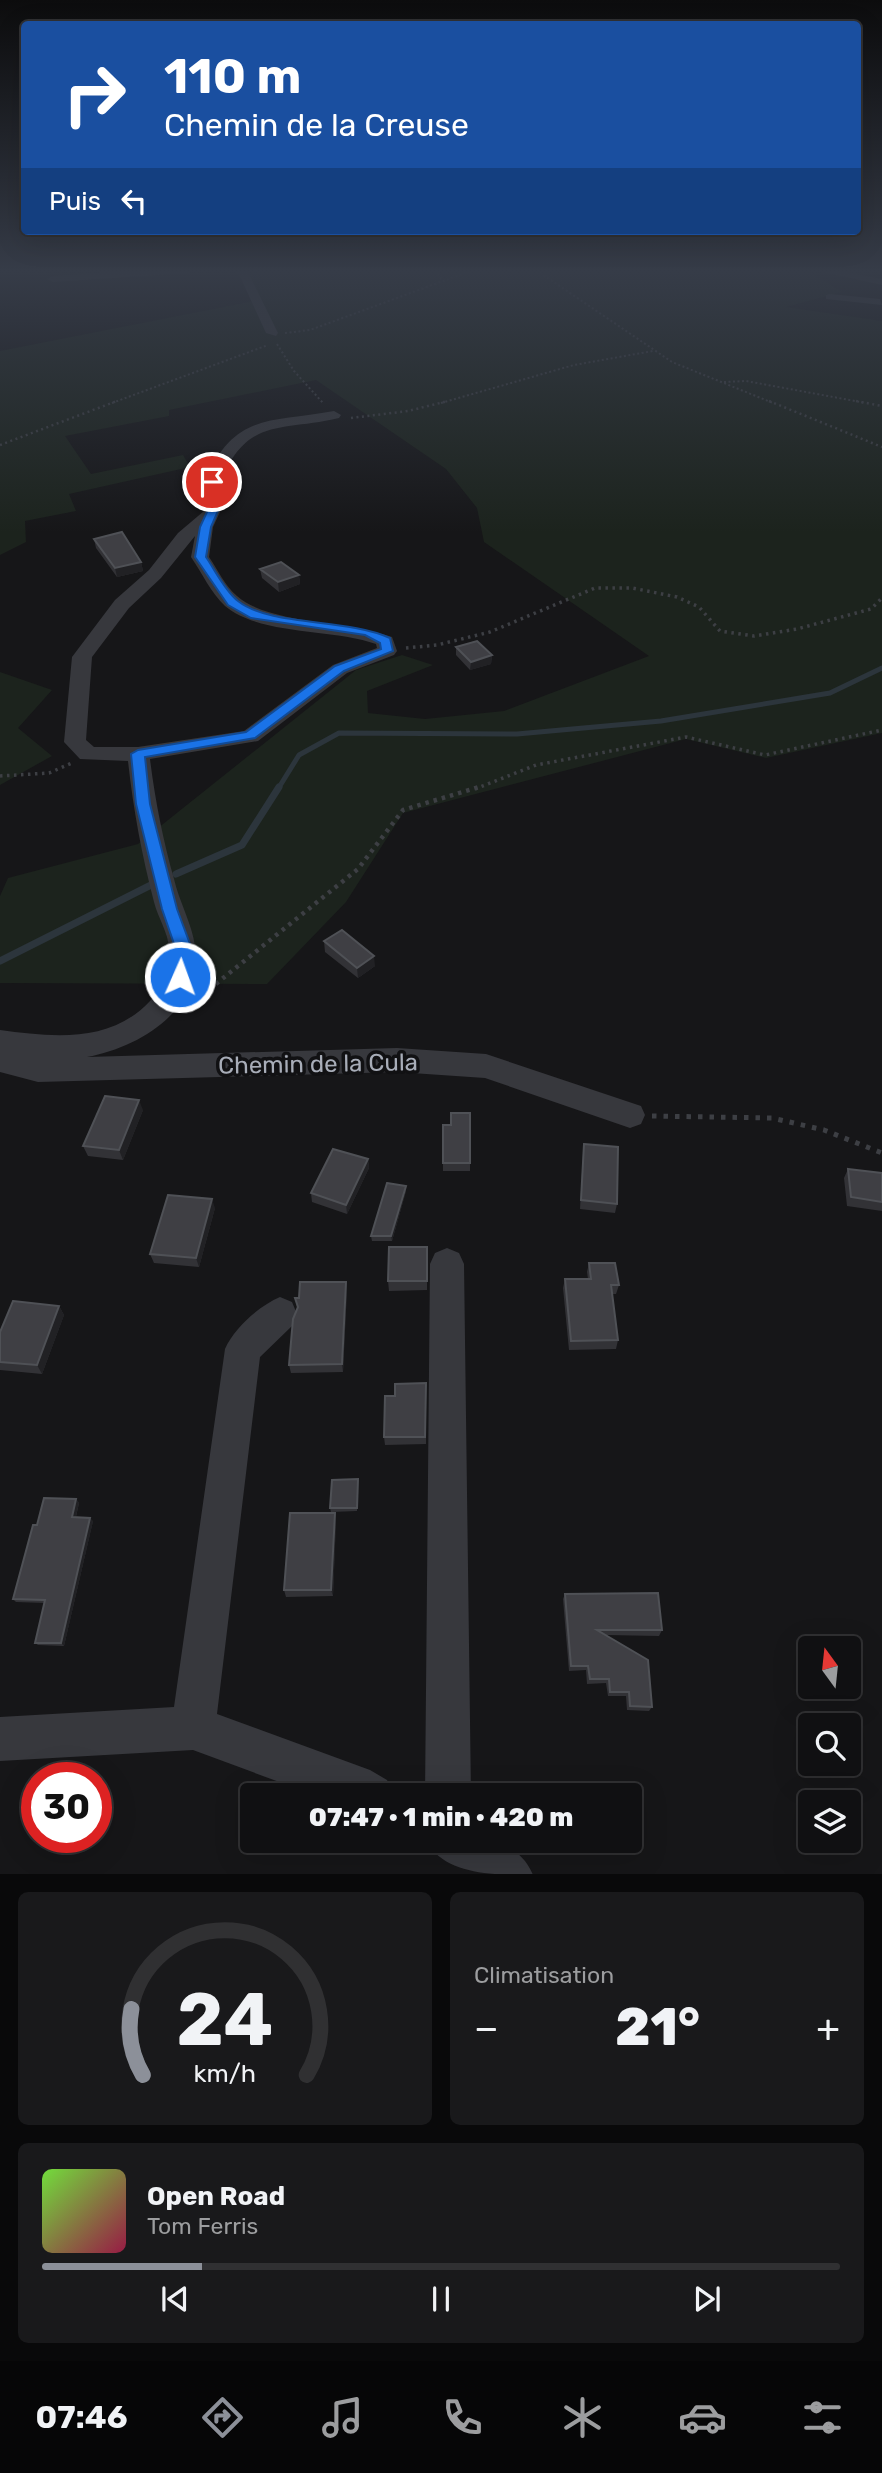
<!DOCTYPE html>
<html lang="fr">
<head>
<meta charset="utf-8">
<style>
  :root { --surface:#101012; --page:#19191b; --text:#f1f3f6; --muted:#9c9d9f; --line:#303032; --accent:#8c9099 }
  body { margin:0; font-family:Rubik,sans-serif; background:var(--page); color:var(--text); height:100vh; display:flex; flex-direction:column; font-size:26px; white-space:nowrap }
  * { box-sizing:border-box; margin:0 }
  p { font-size:23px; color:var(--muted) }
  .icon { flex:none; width:38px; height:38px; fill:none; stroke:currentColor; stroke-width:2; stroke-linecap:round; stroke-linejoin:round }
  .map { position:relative; height:1874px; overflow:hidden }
  .panel { display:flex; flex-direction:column; gap:18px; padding:18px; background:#09090a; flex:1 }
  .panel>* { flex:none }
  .top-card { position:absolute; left:21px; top:21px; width:840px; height:214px; border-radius:7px; box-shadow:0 7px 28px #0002,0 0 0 2px var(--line); background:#1a4fa0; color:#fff; overflow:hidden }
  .needle { width:46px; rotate:345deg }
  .controls { position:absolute; left:798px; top:1636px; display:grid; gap:14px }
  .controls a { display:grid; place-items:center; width:63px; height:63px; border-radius:7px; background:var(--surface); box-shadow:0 7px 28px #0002,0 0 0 2px var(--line); font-size:35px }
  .speed { position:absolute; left:21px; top:1762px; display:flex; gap:14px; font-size:35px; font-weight:700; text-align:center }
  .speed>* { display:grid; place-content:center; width:91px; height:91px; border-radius:50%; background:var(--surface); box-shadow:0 7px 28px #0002,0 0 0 2px var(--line); line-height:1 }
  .speed .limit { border:10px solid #d22; background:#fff; color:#111 }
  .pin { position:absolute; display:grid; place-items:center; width:60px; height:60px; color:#fff; margin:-30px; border:4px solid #fff; border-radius:50%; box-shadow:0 2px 7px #0007 }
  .me { position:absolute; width:77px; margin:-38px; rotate:2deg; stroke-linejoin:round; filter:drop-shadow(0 0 5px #0008) }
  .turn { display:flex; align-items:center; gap:24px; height:147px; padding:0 28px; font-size:32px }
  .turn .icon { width:91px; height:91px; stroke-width:2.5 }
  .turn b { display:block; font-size:49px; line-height:60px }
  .then { display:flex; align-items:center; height:66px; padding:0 28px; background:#0003; gap:14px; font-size:26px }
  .big { font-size:52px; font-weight:800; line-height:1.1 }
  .panel .widget { flex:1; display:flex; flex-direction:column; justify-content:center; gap:10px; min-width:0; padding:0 24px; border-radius:10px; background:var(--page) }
  .panel .dial { align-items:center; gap:0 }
  .dial svg { height:182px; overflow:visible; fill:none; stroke:var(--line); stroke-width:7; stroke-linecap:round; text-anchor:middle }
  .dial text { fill:var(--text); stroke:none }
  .song { display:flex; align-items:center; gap:21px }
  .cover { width:84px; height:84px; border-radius:10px; background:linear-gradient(135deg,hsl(100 70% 55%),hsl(340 70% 35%)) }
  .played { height:7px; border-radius:4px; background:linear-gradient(90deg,var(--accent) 20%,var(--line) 20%) }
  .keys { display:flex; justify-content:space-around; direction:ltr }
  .heat { display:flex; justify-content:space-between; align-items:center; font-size:38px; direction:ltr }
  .panel .tiles { flex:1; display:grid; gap:18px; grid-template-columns:1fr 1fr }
  .widget:last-child { grid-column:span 2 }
  .trip { position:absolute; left:240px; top:1783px; width:402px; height:70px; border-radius:7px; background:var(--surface); box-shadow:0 7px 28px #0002,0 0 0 2px var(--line); font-weight:800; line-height:70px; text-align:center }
  .tab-bar { display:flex; height:112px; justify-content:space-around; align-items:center; background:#060607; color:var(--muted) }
  .tab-bar .icon { width:49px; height:49px }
  .tab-bar .on { color:var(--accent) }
  .tab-bar b { font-size:32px; color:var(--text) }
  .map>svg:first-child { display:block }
  .green { fill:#1c231d }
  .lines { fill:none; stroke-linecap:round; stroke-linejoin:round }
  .stream-far1 { stroke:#2c353c; stroke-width:5 }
  .stream { stroke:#2c353c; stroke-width:7 }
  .path-far4 { stroke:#3d3f44; stroke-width:2; stroke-dasharray:2 2.5; stroke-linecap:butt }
  .path-far3 { stroke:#3d3f44; stroke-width:2.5; stroke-dasharray:2 3.5; stroke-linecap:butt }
  .path-far2 { stroke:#3d3f44; stroke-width:3.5; stroke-dasharray:2.5 4.5; stroke-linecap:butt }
  .path-far1 { stroke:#3d3f44; stroke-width:4.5; stroke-dasharray:3.5 5; stroke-linecap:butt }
  .path { stroke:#3d3f44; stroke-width:5; stroke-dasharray:4.5 7; stroke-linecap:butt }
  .minor { fill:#37383d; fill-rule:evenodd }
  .wall { fill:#323236 }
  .shaded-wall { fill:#212124 }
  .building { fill:#3f3f44; stroke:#4f5156; stroke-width:2 }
  .route { fill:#1a73e8; stroke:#114b97; stroke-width:2 }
  .labels { text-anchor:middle; stroke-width:7; stroke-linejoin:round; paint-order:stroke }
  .street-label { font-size:24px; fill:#a8adb8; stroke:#111113 }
</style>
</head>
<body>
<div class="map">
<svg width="882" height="1875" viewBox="0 0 882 1875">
  <rect width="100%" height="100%" fill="#161618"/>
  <path class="green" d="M244 270H854L810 272 842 292 786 307 882 321V733L766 758 686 739 403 813 346 902 267 984 0 983V896L8 878 138 844 356 670 402 655 433 665 367 691 368 713 425 719 504 711 649 656 484 542 477 508 446 469 316 380 169 410V416L65 436 91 474 183 455 190 467 69 494 76 511 25 521 26 542 0 555V351L254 301Z
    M0 672 52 690 18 728 52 756 0 785Z"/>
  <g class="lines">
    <path class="stream-far1" d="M278 789 299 755 339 733 517 734 661 721 830 693 882 668"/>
    <path class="stream" d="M176 874 242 845 279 787
      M0 961 151 885"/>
    <path class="path-far4" d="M435 270 443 281
      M536 270 672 362 773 403
      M285 333 310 330 473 270
      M277 344 294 371 323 403
      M724 382 746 381 866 403
      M112 403 268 345
      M441 403 574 365 653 351"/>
    <path class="path-far3" d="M769 401 882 447
      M856 401 882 406
      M351 418 408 411 448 401
      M0 445 117 401"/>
    <path class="path-far2" d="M406 648 437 645 490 632 595 588H632L677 597 699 607 720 631 754 636 797 629 871 609 882 598
      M0 776 49 773 72 763
      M475 789 536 765 686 737 765 755 882 730"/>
    <path class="path-far1" d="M196 1000 358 869 403 810 479 787"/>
    <path class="path" d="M652 1116 772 1118 824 1130 882 1153"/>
    <path class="minor" d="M140 270H193L188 273 53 282 47 279 53 276Z
      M237 270H247L278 333 276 336 266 333Z
      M814 270H836L882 279V285Z
      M830 294 880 299 882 305 826 299V295Z
      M334 411 341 415 339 418C280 432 248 416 220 482L226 499 213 527 209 557C218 570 225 586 237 596 266 623 350 622 392 637L397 651 394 655 347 673 258 741 150 759C155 800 163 840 174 879 179 901 192 924 195 946 203 1009 141 1047 87 1057L397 1048 486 1054 641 1106 645 1115 641 1124 630 1128 485 1078 397 1072 38 1082 0 1072V1030C52 1037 110 1044 150 1001 164 986 170 969 169 948 168 932 158 918 154 902 142 856 133 808 128 761L80 759 64 742 72 657 115 600 149 570 178 533 204 511 210 499 204 482C235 412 268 423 334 411ZM195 536 191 557C202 573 211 593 225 606 261 636 332 628 376 644L377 648 333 665 244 731 138 747H94L86 740 92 657 129 608 161 578Z
      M447 1248 459 1253 464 1264 471 1796H425L430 1264 435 1253Z
      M280 1297 292 1302 297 1314 292 1326 260 1357 217 1714 370 1770 387 1780 394 1796H317L193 1750 0 1761V1717L174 1707 225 1349C234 1328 259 1306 280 1297Z
      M426 1841C466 1841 515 1831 533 1875 493 1875 445 1875 426 1841Z"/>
  </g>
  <path class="wall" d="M94 539 141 562 143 571 117 577 96 548Z
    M260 569 299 575 300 584 279 592 262 578Z
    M456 647 492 655 491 664 470 670 456 655Z
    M324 941 375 966 358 978 325 952Z
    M143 1110 123 1160 88 1156 83 1146Z
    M443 1125 470 1163V1171H443Z
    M584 1144 617 1204 615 1213 580 1209 583 1153Z
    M368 1159 369 1168 347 1214 312 1202 311 1193Z
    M848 1169 882 1173V1211L847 1206 844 1178Z
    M406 1186V1191L392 1241H372L371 1236Z
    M215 1208 199 1267 154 1263 150 1254Z
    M427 1247V1290L389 1291 388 1281Z
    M589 1263 619 1285 616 1294H612L618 1340 616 1349 569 1350 563 1288 565 1279H588L587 1272Z
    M346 1282 347 1290 343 1372 291 1373 289 1365 297 1308 295 1298H299Z
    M59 1306 64 1315 42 1374 0 1370V1332Z
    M426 1383V1444L385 1445 384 1437 395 1396Z
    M358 1483 357 1511 331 1512 330 1508Z
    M76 1499 79 1503 76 1517 93 1521 64 1646 38 1645 35 1643 45 1603 16 1602 13 1599 37 1525Z
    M336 1520 333 1596 286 1597 284 1590Z
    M565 1594 662 1630 659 1636 606 1635 652 1707 649 1711 627 1710 626 1696H608L606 1683 587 1684 586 1670 569 1671 563 1599Z"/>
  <path class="shaded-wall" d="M141 562 143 571 117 577 115 568Z
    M299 575 300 584 279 592 278 582Z
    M492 655 491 664 470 670 471 662Z
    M374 956 375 966 358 978 357 968Z
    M139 1100 143 1110 123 1160 119 1150Z
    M368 1159 369 1168 347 1214 346 1205Z
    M406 1186V1191L392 1241 391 1236Z
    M212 1199 215 1208 199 1267 196 1258Z
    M346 1282 347 1290 343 1372 342 1364Z
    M59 1306 64 1315 42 1374 37 1365Z
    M76 1499 79 1503 75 1520 72 1517Z
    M335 1513 336 1520 333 1596 331 1590Z
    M90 1518 93 1521 64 1646 61 1643Z"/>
  <path class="building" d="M122 532 141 562 115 568 94 539Z
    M281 562 299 575 278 582 260 569Z
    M477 641 492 655 471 662 456 647Z
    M342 930 374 956 357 968 324 941Z
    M105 1096 139 1100 119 1150 83 1146Z
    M451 1113H470V1163H443V1125H451Z
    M584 1144 618 1147 617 1204 581 1200Z
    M333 1149 368 1159 346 1205 311 1193Z
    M848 1169 882 1173V1202L851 1197Z
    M387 1183 406 1186 391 1236H371Z
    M168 1195 212 1199 196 1258 150 1254Z
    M389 1247H427V1281H388Z
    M589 1263H615L619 1285H611L618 1340 571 1341 565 1279H591Z
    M300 1282H346L342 1364 289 1365 293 1319 298 1307 295 1298H299Z
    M13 1301 59 1306 37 1365 0 1362V1332Z
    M426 1383 425 1437H384L385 1396H395V1384Z
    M358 1479 357 1508H330L332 1480Z
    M44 1498 76 1499 72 1517 90 1518 61 1643H35L45 1600 13 1599 33 1525H37Z
    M290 1513H335L331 1590H284Z
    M658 1593 662 1630H597L648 1660 652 1707 630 1706 629 1692H610L609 1679H590L588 1666H571L565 1594Z"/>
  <linearGradient id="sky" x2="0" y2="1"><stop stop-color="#0c0c0d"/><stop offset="0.51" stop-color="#363c48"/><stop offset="1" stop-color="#363c48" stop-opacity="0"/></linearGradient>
  <rect width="882" height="532" fill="url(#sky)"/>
  <path class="route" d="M212 479 216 482 223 499 211 527 206 557C215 570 225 591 238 601 271 627 347 618 390 638L393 651 344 671 255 738 145 757 150 804 177 909 190 944 189 977 180 983 172 977 174 944 162 909 136 804 131 754 138 750 246 732 335 666 381 649 380 643 365 635 251 618 228 605 195 557 200 527 213 499 207 482Z"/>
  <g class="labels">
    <g class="street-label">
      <text transform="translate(318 1064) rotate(-1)" y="8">Chemin de la Cula</text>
    </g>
  </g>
</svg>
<div class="controls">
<a><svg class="needle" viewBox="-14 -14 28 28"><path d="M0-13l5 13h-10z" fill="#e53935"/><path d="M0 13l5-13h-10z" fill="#9c9d9f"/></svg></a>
<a><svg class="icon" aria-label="search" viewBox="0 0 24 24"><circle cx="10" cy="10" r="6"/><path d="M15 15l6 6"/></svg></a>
<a><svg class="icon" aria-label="layers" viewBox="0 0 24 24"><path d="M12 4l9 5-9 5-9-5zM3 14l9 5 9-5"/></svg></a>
</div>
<div class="speed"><div class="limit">30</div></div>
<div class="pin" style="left:212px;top:482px;background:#d93025"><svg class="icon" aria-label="arrive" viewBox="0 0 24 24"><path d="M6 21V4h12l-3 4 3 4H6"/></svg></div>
<svg class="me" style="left:180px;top:977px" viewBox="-20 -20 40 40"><circle r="17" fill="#1a73e8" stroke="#fff" stroke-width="3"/><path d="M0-11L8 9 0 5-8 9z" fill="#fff"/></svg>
<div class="trip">07:47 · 1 min · 420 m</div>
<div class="top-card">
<div class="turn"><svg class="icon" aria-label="right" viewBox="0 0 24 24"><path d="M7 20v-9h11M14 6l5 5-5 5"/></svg><div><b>110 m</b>Chemin de la Creuse</div></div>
<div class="then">Puis<svg class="icon" aria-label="left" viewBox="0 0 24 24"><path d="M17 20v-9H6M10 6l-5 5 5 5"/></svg></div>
</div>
</div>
<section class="panel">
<div class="tiles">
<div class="widget dial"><svg viewBox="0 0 100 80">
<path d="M14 69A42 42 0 1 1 86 69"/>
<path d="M14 69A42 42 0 0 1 9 40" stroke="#8c9099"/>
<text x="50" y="56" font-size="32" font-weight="700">24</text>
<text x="50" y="72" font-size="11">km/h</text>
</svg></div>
<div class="widget"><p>Climatisation</p>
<div class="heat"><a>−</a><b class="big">21°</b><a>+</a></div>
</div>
<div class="widget">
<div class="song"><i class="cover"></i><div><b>Open Road</b><p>Tom Ferris</p></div></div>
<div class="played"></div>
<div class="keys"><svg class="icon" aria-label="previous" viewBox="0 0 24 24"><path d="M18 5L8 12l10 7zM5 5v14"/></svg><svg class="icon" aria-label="pause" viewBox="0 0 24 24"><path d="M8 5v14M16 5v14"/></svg><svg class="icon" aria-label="next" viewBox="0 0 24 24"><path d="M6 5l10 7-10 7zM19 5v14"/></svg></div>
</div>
</div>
</section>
<nav class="tab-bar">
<b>07:46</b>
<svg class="icon on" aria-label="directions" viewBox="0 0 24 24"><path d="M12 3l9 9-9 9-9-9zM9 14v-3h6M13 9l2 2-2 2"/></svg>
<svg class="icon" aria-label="music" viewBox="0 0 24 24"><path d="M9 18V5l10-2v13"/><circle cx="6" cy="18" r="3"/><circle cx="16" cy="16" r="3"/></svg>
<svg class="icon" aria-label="phone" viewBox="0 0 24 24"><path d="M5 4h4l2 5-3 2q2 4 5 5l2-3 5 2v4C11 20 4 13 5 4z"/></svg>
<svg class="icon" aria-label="climate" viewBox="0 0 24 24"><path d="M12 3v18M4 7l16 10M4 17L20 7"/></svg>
<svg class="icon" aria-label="car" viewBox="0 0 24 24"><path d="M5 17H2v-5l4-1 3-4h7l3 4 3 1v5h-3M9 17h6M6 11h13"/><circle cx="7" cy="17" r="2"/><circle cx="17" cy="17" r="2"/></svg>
<svg class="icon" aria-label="filters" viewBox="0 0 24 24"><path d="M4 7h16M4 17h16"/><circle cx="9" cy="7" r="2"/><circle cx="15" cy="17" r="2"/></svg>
</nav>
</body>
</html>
